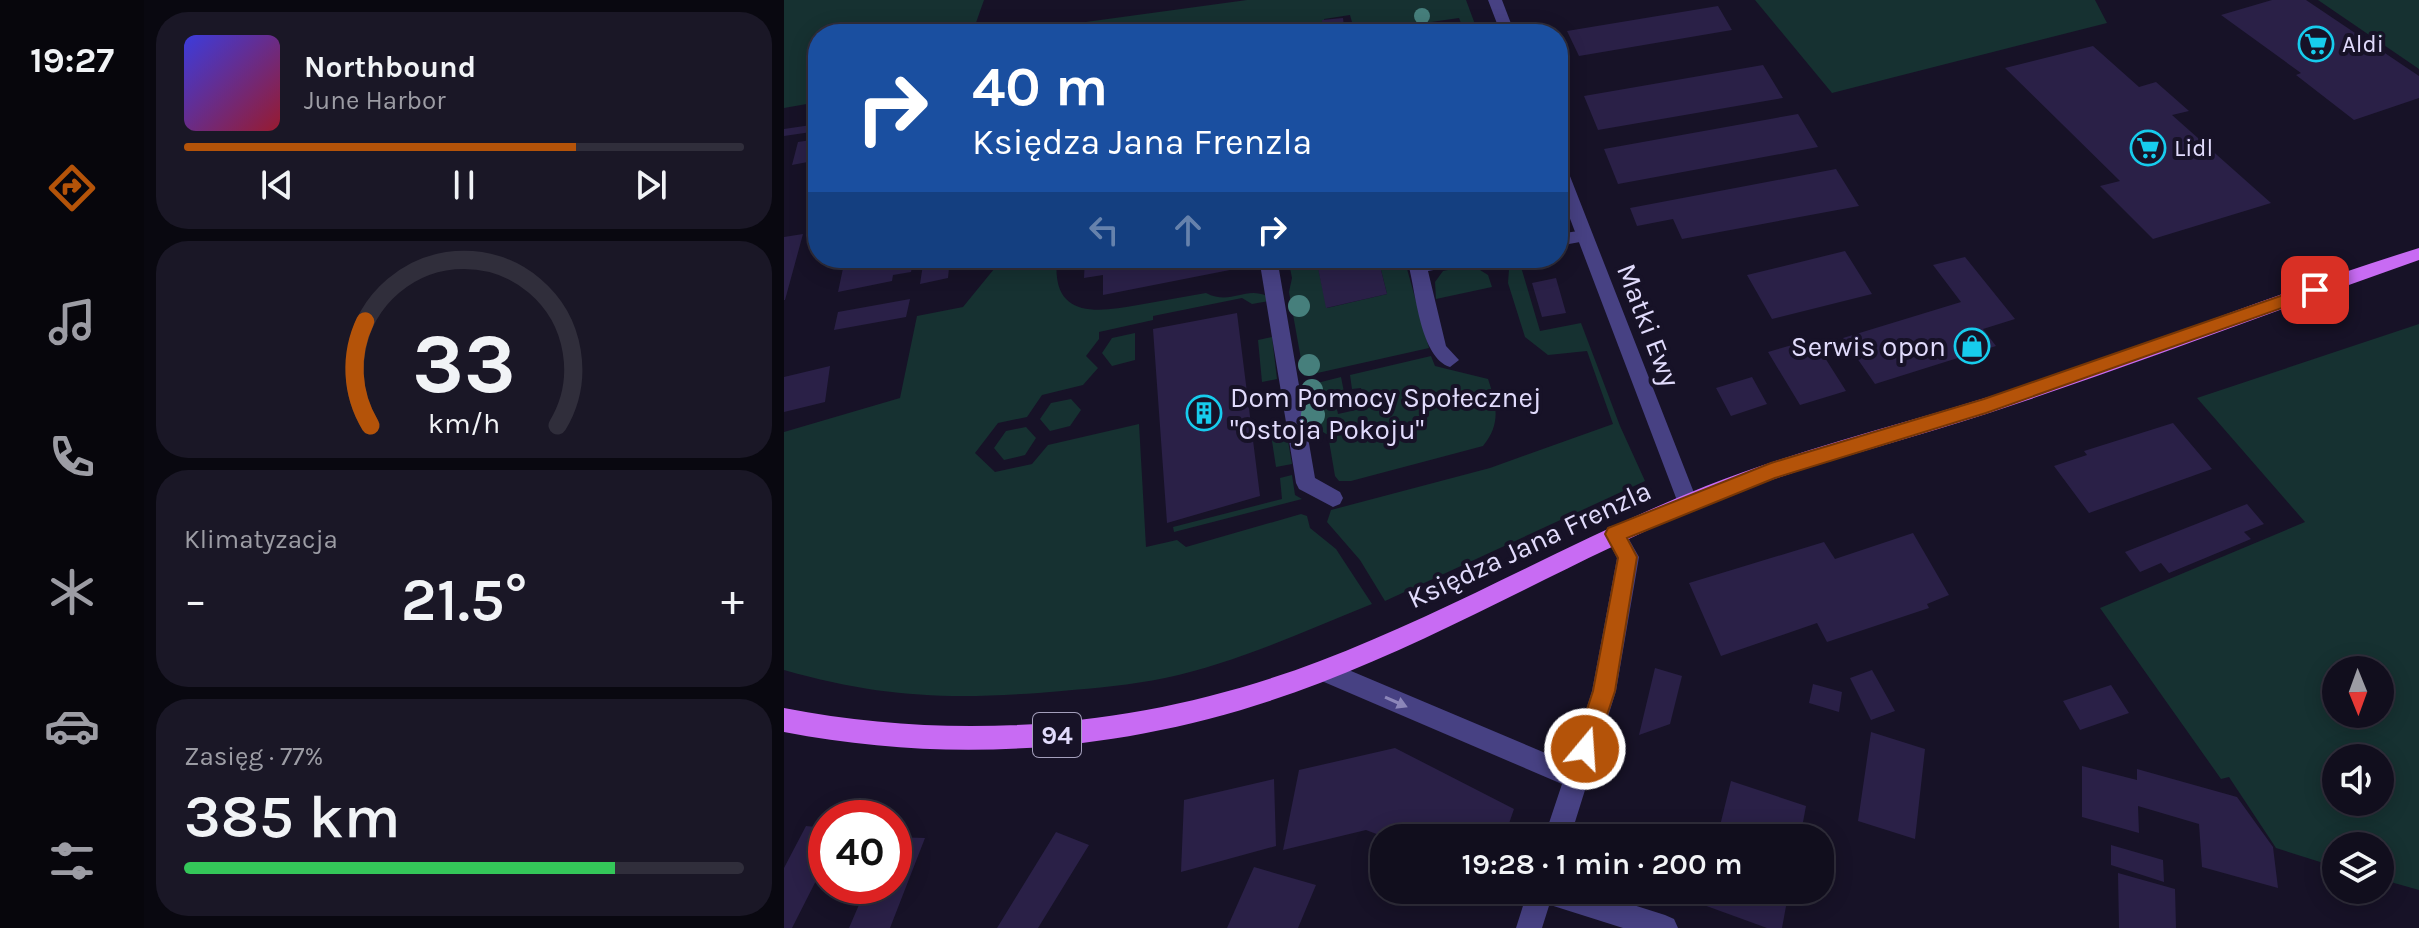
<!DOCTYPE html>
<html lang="pl">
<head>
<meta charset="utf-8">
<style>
  :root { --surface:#110e1d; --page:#1a1726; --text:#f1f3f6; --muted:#9c9ca4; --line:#302e3b; --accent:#b45309 }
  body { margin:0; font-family:Karla,sans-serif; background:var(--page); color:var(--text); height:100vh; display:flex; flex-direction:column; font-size:30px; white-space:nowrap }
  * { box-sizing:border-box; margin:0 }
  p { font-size:26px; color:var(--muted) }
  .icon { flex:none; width:44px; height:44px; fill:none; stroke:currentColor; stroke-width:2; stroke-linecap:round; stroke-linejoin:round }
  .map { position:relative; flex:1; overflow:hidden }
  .side { display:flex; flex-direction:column; gap:12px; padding:12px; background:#090810; width:640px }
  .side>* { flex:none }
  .guide { position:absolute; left:24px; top:24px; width:760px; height:244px; border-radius:32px; box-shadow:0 4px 20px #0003,0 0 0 2px var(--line); background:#1a4fa0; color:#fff; overflow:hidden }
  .needle { width:52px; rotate:179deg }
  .buttons { position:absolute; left:1538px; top:656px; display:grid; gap:16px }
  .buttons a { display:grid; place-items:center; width:72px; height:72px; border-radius:50%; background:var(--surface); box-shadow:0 4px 20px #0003,0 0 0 2px var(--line); font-size:40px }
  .speed { position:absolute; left:24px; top:800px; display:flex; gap:16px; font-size:40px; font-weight:700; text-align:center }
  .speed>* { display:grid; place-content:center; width:104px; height:104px; border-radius:50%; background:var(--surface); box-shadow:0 4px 20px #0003,0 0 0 2px var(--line); line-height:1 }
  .speed .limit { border:12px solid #d22; background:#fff; color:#111 }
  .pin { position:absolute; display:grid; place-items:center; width:68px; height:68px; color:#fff; margin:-34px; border-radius:16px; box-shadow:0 4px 12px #0006 }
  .me { position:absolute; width:88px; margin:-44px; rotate:18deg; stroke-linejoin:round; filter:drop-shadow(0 0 6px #0008) }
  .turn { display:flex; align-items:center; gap:28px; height:168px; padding:0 32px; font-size:36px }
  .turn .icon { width:104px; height:104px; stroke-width:2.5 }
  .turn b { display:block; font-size:56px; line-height:68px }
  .lanes { display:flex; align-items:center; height:76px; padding:0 32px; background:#0003; justify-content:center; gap:40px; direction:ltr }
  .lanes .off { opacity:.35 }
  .big { font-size:60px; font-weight:600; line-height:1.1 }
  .side .widget { flex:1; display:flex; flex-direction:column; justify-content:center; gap:12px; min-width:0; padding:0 28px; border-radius:32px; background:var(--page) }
  .side .dial { align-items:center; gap:0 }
  .dial svg { height:208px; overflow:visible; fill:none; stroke:var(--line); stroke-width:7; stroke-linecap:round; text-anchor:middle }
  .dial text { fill:var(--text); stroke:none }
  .song { display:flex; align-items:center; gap:24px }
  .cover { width:96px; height:96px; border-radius:12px; background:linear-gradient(135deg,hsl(240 70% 55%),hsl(350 70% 35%)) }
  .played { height:8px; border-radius:4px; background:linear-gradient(90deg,var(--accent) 70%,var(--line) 70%) }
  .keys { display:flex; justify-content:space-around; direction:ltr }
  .heat { display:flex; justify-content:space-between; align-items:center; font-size:44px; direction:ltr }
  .charge { height:12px; border-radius:6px; background:linear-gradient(90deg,#34c759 77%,var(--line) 0) }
  .trip { position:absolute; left:586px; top:824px; width:464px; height:80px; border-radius:32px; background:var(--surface); box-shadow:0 4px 20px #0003,0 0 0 2px var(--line); font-weight:600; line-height:80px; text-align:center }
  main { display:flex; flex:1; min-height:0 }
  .dock { display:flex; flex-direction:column; width:144px; justify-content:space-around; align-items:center; background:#07060c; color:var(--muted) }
  .dock .icon { width:56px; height:56px }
  .dock .active { color:var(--accent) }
  .dock b { font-size:36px; color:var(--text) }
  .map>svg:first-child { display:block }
  .green { fill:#163131; fill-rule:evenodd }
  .building { fill:#2a2047 }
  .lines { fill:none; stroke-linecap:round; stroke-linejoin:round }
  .service { fill:#474183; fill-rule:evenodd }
  .minor { fill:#474183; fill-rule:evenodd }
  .tertiary { fill:#474183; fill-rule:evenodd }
  .primary { fill:#c86bf3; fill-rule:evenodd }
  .tree { fill:#467f7c }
  .oneway { fill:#8c86b9 }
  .route { fill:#b45309; stroke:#753606; stroke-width:2 }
  .labels { text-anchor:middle; stroke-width:8; stroke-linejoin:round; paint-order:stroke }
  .far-poi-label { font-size:24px; fill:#e1dbfc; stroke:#171227; text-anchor:start }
  .shield { fill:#171227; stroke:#a49fbc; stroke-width:2 }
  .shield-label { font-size:26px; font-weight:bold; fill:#e1dbfc }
  .street-label { font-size:28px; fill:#e1dbfc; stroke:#171227 }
  .poi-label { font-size:28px; fill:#e1dbfc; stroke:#171227; text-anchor:end }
</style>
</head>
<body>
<main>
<nav class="dock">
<b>19:27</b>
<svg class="icon active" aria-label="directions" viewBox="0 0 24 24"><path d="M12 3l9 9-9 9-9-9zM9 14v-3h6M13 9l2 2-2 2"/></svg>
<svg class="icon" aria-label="music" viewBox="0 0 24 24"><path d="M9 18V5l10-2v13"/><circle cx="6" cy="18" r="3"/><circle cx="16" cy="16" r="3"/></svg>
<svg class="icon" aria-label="phone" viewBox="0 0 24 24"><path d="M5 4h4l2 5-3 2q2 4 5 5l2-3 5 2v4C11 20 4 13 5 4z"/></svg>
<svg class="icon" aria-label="climate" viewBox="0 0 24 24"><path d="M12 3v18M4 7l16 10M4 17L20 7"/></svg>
<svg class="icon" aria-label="car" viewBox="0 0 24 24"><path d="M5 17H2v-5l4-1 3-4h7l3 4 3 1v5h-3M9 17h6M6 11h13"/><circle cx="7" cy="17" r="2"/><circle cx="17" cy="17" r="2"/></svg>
<svg class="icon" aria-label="filters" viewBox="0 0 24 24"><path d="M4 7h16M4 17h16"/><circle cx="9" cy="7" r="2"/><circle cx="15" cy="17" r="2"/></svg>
</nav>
<section class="side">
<div class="widget">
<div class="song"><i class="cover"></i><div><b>Northbound</b><p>June Harbor</p></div></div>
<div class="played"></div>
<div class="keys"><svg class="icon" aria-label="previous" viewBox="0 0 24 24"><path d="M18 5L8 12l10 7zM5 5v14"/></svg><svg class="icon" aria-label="pause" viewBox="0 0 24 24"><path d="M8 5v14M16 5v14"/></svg><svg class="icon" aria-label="next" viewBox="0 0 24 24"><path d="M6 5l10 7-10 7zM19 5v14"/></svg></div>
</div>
<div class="widget dial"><svg viewBox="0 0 100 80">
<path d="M14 69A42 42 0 1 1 86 69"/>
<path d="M14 69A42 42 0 0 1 12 29" stroke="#b45309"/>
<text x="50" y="56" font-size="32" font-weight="700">33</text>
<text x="50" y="72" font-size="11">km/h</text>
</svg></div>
<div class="widget"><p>Klimatyzacja</p>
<div class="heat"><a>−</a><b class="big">21.5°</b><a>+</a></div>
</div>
<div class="widget"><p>Zasięg · 77%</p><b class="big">385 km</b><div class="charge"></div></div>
</section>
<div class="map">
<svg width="1635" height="928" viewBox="0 0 1635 928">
  <rect width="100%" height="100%" fill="#171227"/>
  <path class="green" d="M0 0H200L188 34H34V102L0 108Z
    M463 0H682L692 27 679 28 675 18 571 33 566 15 540 19 542 34H367C334 15 292 30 257 34 242 36 227 34 213 34Z
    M971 0H1311L1323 23 1048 93Z
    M1534 0H1635V69Z
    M219 258H273C267 318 311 313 354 305 377 301 399 297 422 293 447 306 460 286 483 296L485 301 468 304 458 298 369 316V320L315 332V339L302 356 314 368 299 385 258 395 243 417 214 423 191 453 211 472 248 464 264 445 355 424 362 547 393 540 402 547 517 514 523 516 526 528 552 549 588 604C521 631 452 663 381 678 347 685 312 688 278 691 173 700 102 699 0 670V432L116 398 133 316 179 307Z
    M504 258H532L543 308 603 294 594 258H620L645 348 520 376 505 292 508 278Z
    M732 258H773L737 267 756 331 797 323 836 426 861 481 601 601 576 560 543 522 547 510 706 468 829 424 803 351 764 355 741 337 724 283 725 269Z
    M688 265 704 275 708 287 652 299 651 282 659 271Z
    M1635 324V890L1596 879V846H1552V867L1492 848 1445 777 1437 779 1316 608 1521 522 1413 398ZM1552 670H1596V714H1552ZM1552 758H1596V802H1552Z
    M351 333V360L328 366 318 353 328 338Z
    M488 337 493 379 478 382 474 340Z
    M647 356 651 366 704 379C713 406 717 424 699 446L567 481H555L551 476 544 435 527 425 525 411 552 404 554 414 581 408 577 388 568 389 566 375Z
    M557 377 560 392 552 394V398L524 404 521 386Z
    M287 399 297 410 286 426 266 431 256 419 267 403Z
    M501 424 508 464 492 467 486 428Z
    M242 427 252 438 241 455 220 460 210 448 222 431Z
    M508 475 511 495 518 499 390 532 389 527 498 499 496 478Z"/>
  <path class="building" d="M1488 0H1522L1635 76V98L1570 120 1512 75 1517 73 1437 15Z
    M934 6 948 30 795 56 783 31Z
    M559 18 560 26 539 29 538 20Z
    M1309 46 1355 87 1372 82 1405 111 1388 115 1487 203 1369 239 1316 186 1336 181 1221 68Z
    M979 65 999 98 814 130 800 96Z
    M1014 114 1034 147 834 184 820 149Z
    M34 124V131L0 136V129Z
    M34 139V160L8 165 14 142Z
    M1052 169 1075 206 898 239 889 219 853 226 846 208Z
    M19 234 1 300H0V237Z
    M1061 251 1088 294 988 319 963 275Z
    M1181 257 1231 319 1199 329 1212 346 1091 384 1059 338 1177 302 1149 265Z
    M67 258H130L127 272 109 275 108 281 54 292 61 259Z
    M140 258H166L164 278 136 284Z
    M301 258H455L456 268 319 295V275L300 278Z
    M532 258H594L603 294 542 308Z
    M772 278 782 313 758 317 748 283Z
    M126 299 122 317 50 330 54 312Z
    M453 313 476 496 383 523 369 329Z
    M1029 339 1062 391 1016 405 984 352Z
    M46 366 41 402 0 412V377Z
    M968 377 983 404 947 416 932 388Z
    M1389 423 1428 469 1305 513 1270 466 1303 455 1300 451Z
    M1463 504 1480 524 1460 532 1467 539 1385 573 1377 563 1356 572 1341 552Z
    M1129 533 1165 595 1143 604 1145 608 1043 642 1033 623 937 656 905 583 1040 542 1051 559Z
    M871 668 898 676 886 724 855 735Z
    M1088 670 1111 711 1087 720 1066 678Z
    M1029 684 1058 692 1055 712 1025 703Z
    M1327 685 1345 713 1296 730 1279 701Z
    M1087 732 1141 749 1131 839 1074 821Z
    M611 748 730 809 720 838H603L582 830 499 850 515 770Z
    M1298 766 1353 780V769L1453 797 1489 847 1494 888 1418 867 1415 824 1354 806 1355 833 1298 817Z
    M490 779 492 846 397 872 400 800Z
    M947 781 1022 806 1016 838H933Z
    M22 826 42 828V861L8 928H0V868Z
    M272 832 305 845 254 928H213Z
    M110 837 141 838 106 928H65L83 886H110Z
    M1327 845 1379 860 1380 882 1327 865Z
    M470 867 532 885 514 928H443Z
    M1334 873 1391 889 1392 928H1335Z
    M654 890H702L697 905Z
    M920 890H1005L998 928H983L917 904Z"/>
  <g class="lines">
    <path class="service" d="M801 230 809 236 807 240 774 246V234Z
      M475 258H493L531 478 556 492 559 498 556 504 549 507 515 489 512 483Z
      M649 258H692L683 264 644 271 662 346 675 360 666 367C637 358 632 295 625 267L628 263Z"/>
    <path class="minor" d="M704 0H718L731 34H717Z
      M774 161 782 166 914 503 911 509 904 512 897 509 894 503 774 187Z
      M747 890H802L881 915 890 919 894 928H839L760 903 751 899Z"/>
    <path class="tertiary" d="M831 525 838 527 855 557 832 691 786 838H760L778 784 533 679 530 671 533 663 541 660 785 763 808 691 833 558 821 534 824 527Z
      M744 890H770L758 928H732Z"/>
    <path class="primary" d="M1635 248V260C1490 311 1348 366 1202 414 1114 443 1024 464 938 498 801 553 674 630 536 683 362 750 183 767 0 732V708C181 743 363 727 536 661 668 611 790 539 922 486 1029 444 1142 419 1251 382 1380 339 1506 288 1635 248Z"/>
  </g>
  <g class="tree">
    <circle cx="638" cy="16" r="8"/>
    <circle cx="515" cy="306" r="11"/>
    <circle cx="525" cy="365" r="11"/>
    <circle cx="528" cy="390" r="11"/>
    <circle cx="529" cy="415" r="12"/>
  </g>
  <defs><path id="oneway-solid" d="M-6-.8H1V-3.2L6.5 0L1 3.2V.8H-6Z" transform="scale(2)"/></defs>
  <use class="oneway" href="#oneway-solid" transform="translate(612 702) rotate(24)"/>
  <path class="route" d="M1531 284 1537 286V294L1202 413 991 478 843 538 853 557 831 691 809 757 801 760 793 757 790 749 809 691 834 558 821 534 824 528 987 463 1200 399Z"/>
  <defs>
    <g id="supermarket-ring" transform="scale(1.8)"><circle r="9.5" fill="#171227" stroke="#17cced" stroke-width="1.5"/><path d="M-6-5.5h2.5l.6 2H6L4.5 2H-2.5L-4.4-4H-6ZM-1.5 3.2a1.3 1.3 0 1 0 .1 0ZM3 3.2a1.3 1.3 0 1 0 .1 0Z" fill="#17cced"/></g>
    <g id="shop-ring" transform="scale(1.8)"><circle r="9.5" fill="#171227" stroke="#17cced" stroke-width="1.5"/><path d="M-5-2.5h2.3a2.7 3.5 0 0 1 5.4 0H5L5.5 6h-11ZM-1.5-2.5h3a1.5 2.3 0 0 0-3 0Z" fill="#17cced"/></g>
    <g id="building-ring" transform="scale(1.8)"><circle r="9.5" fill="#171227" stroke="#17cced" stroke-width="1.5"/><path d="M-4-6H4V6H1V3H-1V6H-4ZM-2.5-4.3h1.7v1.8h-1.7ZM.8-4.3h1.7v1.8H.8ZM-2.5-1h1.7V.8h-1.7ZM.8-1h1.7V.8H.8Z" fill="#17cced"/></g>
  </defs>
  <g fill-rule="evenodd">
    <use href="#supermarket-ring" x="1532" y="44"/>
    <use href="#supermarket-ring" x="1364" y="148"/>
    <use href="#shop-ring" x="1188" y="346"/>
    <use href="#building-ring" x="420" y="413"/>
  </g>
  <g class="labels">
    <g class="far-poi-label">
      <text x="1558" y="52">Aldi</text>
      <text x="1390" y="156">Lidl</text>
    </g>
    <rect class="shield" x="249" y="713" width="48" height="44" rx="6"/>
    <g class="shield-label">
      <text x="273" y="744">94</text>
    </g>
    <g class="street-label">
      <text transform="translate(865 325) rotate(69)" y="10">Matki Ewy</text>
      <text transform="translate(745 544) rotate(-25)" y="10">Księdza Jana Frenzla</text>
    </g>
    <g class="poi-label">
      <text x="1162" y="356">Serwis opon</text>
      <text x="446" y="407" text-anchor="start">Dom Pomocy Społecznej<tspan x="446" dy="32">"Ostoja Pokoju"</tspan></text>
    </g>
  </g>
</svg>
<div class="buttons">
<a><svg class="needle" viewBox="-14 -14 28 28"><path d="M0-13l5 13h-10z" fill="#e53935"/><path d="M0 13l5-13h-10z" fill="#9c9ca4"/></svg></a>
<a><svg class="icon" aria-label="sound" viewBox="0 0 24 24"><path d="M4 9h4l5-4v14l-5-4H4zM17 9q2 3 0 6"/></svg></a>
<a><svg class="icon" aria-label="layers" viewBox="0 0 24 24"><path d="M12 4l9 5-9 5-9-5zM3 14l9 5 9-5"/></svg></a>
</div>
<div class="speed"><div class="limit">40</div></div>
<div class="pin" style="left:1531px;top:290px;background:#d93025"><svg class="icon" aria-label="arrive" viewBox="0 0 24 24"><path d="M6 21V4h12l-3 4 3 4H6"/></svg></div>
<svg class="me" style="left:801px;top:749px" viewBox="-20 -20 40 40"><circle r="17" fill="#b45309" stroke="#fff" stroke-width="3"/><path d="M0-11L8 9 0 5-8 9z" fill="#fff"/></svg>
<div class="trip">19:28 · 1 min · 200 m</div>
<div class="guide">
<div class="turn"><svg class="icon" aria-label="right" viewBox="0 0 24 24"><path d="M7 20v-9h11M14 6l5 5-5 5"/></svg><div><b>40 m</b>Księdza Jana Frenzla</div></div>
<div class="lanes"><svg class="icon off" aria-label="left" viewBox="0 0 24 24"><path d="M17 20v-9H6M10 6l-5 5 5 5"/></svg><svg class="icon off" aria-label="ahead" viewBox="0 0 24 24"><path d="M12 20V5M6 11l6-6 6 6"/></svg><svg class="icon" aria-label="right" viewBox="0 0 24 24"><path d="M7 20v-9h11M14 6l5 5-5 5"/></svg></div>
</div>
</div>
</main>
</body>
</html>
